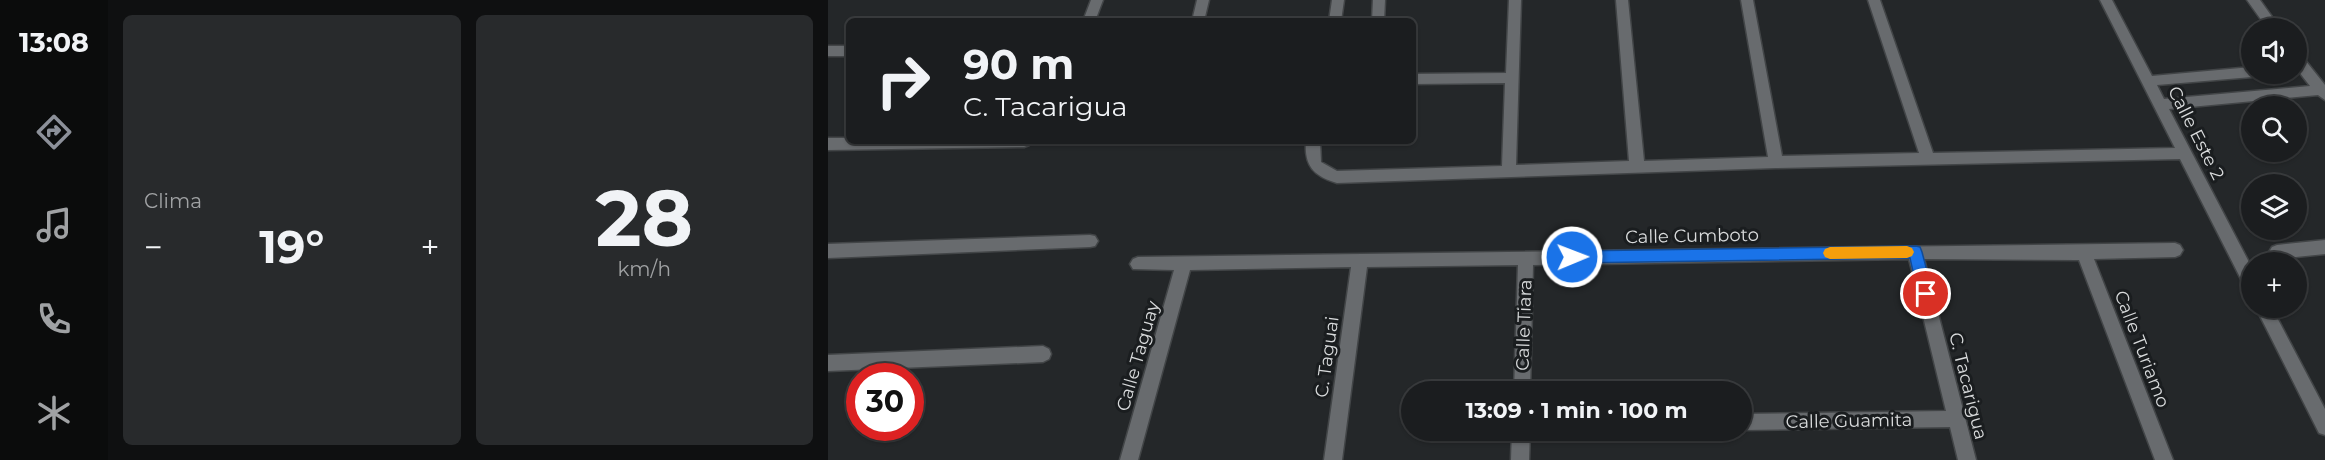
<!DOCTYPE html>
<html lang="es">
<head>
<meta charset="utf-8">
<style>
  :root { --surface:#1b1d1f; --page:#282a2c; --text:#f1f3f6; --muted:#a0a2a4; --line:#393b3d; --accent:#8c9099 }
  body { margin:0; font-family:Montserrat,sans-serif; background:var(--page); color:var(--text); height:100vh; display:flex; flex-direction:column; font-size:22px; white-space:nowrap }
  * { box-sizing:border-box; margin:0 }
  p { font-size:20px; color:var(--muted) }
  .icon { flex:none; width:33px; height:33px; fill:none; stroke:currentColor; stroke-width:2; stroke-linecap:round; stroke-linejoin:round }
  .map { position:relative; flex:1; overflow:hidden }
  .details { display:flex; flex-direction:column; gap:15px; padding:15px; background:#0f1011; width:720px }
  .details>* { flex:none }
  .banner { position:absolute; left:18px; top:18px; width:570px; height:126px; border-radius:9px; box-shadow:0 2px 4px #0004,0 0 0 2px var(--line); background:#1b1d1f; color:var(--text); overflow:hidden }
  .tools { position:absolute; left:1413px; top:18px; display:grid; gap:12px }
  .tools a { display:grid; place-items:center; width:66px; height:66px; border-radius:50%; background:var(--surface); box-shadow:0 2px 4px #0004,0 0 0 2px var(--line); font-size:30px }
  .speed { position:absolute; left:18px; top:363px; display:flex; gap:12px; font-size:30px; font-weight:700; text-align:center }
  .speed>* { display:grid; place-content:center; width:78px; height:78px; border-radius:50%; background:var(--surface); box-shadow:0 2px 4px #0004,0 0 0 2px var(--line); line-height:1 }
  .speed .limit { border:9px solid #d22; background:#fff; color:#111 }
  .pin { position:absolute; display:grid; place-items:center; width:51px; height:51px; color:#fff; margin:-26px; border:3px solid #fff; border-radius:50%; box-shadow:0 2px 6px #0007 }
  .me { position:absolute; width:66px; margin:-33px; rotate:89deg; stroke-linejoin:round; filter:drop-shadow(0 0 4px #0008) }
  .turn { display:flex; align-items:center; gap:21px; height:126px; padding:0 18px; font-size:27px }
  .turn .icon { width:78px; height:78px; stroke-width:2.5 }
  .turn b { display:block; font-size:42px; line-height:51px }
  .big { font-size:45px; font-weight:700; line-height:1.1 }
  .details .card { flex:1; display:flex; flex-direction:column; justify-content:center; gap:9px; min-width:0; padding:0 21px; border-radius:9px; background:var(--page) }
  .details .dial { align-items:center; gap:0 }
  .dial b { font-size:78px; line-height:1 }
  .heat { display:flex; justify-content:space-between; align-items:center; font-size:33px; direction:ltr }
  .details .tiles { flex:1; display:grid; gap:15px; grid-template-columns:repeat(2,1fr) }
  .trip { position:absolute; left:573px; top:381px; width:351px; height:60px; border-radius:30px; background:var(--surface); box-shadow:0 2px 4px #0004,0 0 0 2px var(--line); font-weight:700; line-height:60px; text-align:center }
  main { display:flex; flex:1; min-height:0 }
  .dock { display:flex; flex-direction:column; width:108px; justify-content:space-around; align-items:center; background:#0b0c0c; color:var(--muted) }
  .dock .icon { width:42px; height:42px }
  .dock .current { color:var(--accent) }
  .dock b { font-size:27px; color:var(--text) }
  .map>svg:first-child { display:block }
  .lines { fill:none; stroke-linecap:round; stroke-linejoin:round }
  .minor-casing { stroke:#424547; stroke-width:3 }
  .minor { fill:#686b6e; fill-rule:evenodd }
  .route { fill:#1a73e8; stroke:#114b97; stroke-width:1.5 }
  .slow { fill:#f59e0b }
  .labels { text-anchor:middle; stroke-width:6; stroke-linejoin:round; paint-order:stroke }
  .street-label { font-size:18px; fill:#d9dbdc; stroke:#1a1d1f }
</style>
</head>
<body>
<main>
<nav class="dock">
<b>13:08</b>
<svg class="icon current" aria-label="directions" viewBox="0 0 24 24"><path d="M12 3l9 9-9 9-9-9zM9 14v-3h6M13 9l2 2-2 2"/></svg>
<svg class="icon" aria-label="music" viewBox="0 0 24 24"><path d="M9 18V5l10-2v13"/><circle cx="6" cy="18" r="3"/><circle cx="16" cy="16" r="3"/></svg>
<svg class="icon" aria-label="phone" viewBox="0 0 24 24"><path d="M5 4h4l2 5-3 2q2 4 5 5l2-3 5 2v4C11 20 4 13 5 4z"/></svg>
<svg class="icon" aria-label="climate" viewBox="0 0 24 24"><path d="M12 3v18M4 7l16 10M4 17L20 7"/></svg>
</nav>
<section class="details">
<div class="tiles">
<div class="card"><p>Clima</p>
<div class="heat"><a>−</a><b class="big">19°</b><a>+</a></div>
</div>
<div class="card dial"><b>28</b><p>km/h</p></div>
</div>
</section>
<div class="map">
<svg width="1497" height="460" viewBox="0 0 1497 460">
  <rect width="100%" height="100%" fill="#242729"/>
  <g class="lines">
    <g class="minor-casing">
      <path id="minor" d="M263 0H275L267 21H255Z
        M369 0H381L376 21H364Z
        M504 0H516L513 21H501Z
        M545 0H557L556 21H544Z
        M681 0H693L688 165 801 161 788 0H800L816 161 940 157 913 0H925L954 156 1091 153 1040 0H1052L1105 153 1347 148 1272 0H1284L1324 76 1424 67V74H1430L1424 77 1329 85 1336 99 1482 86 1468 68V53L1473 55 1497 85V100L1490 95 1341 109 1424 268V291L1418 289 1352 159 948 168 509 183C486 176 476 166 478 141H492L493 162 509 171 674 166 677 83 585 84V74L678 73Z
        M1419 0H1432L1452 28H1439Z
        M0 46H21V56H0Z
        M0 138H21V141H203L201 145 196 147 0 150Z
        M262 235 267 236 270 241 267 246 262 247 0 258V244Z
        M1497 240V254L1449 259 1444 257 1441 252 1444 247 1449 245Z
        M1347 243 1352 245 1355 250 1352 255 1347 257 1266 259 1345 460H1327L1251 260 1096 259 1148 460H1130L1122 427 914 430V414L1118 411 1081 259 705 265 702 392H686L690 265 539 267 514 460H496L523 267 362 270 310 460H292L346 270 305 269 302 264 305 259 310 257Z
        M1428 308H1444L1497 409V435L1491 433Z
        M215 346 221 349 223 354 221 359 215 362 0 371V355Z
        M684 430H702L701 460H683Z"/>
    </g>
    <use href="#minor" class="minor"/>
  </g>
  <path class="route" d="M1088 246 1092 247 1094 252 1105 294 1103 298 1098 300 1092 298 1090 294 1082 258 744 263 739 262 737 257 739 253 744 251Z"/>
  <path class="slow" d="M1079 246 1084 248 1086 252 1084 256 1079 258 1002 259 997 257 995 253 997 249 1002 247Z"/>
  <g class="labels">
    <g class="street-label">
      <text transform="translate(1368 133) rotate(63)" y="6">Calle Este 2</text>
      <text transform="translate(864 236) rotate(-1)" y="6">Calle Cumboto</text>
      <text transform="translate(696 325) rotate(-88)" y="6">Calle Tiara</text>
      <text transform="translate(1314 349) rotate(69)" y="6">Calle Turiamo</text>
      <text transform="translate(310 356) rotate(-74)" y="6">Calle Taguay</text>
      <text transform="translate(499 357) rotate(-82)" y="6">C. Taguai</text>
      <text transform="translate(1140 386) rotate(76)" y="6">C. Tacarigua</text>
      <text transform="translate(1021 421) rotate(-1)" y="6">Calle Guamita</text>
    </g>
  </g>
</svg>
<div class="tools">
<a><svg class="icon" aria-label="sound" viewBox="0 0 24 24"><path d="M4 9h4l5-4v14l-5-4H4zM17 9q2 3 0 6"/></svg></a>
<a><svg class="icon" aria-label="search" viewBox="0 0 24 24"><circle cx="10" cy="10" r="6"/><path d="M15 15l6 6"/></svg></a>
<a><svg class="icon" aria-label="layers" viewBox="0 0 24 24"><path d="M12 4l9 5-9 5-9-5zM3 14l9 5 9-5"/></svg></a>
<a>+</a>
</div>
<div class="speed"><div class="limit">30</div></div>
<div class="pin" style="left:1098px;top:294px;background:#d93025"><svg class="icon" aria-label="arrive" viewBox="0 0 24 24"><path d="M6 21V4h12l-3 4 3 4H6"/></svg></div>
<svg class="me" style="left:744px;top:257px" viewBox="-20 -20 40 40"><circle r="17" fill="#1a73e8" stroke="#fff" stroke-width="3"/><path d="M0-11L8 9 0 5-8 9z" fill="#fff"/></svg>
<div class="trip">13:09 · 1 min · 100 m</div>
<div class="banner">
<div class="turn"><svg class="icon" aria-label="right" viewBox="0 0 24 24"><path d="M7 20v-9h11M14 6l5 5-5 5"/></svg><div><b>90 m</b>C. Tacarigua</div></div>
</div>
</div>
</main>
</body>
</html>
